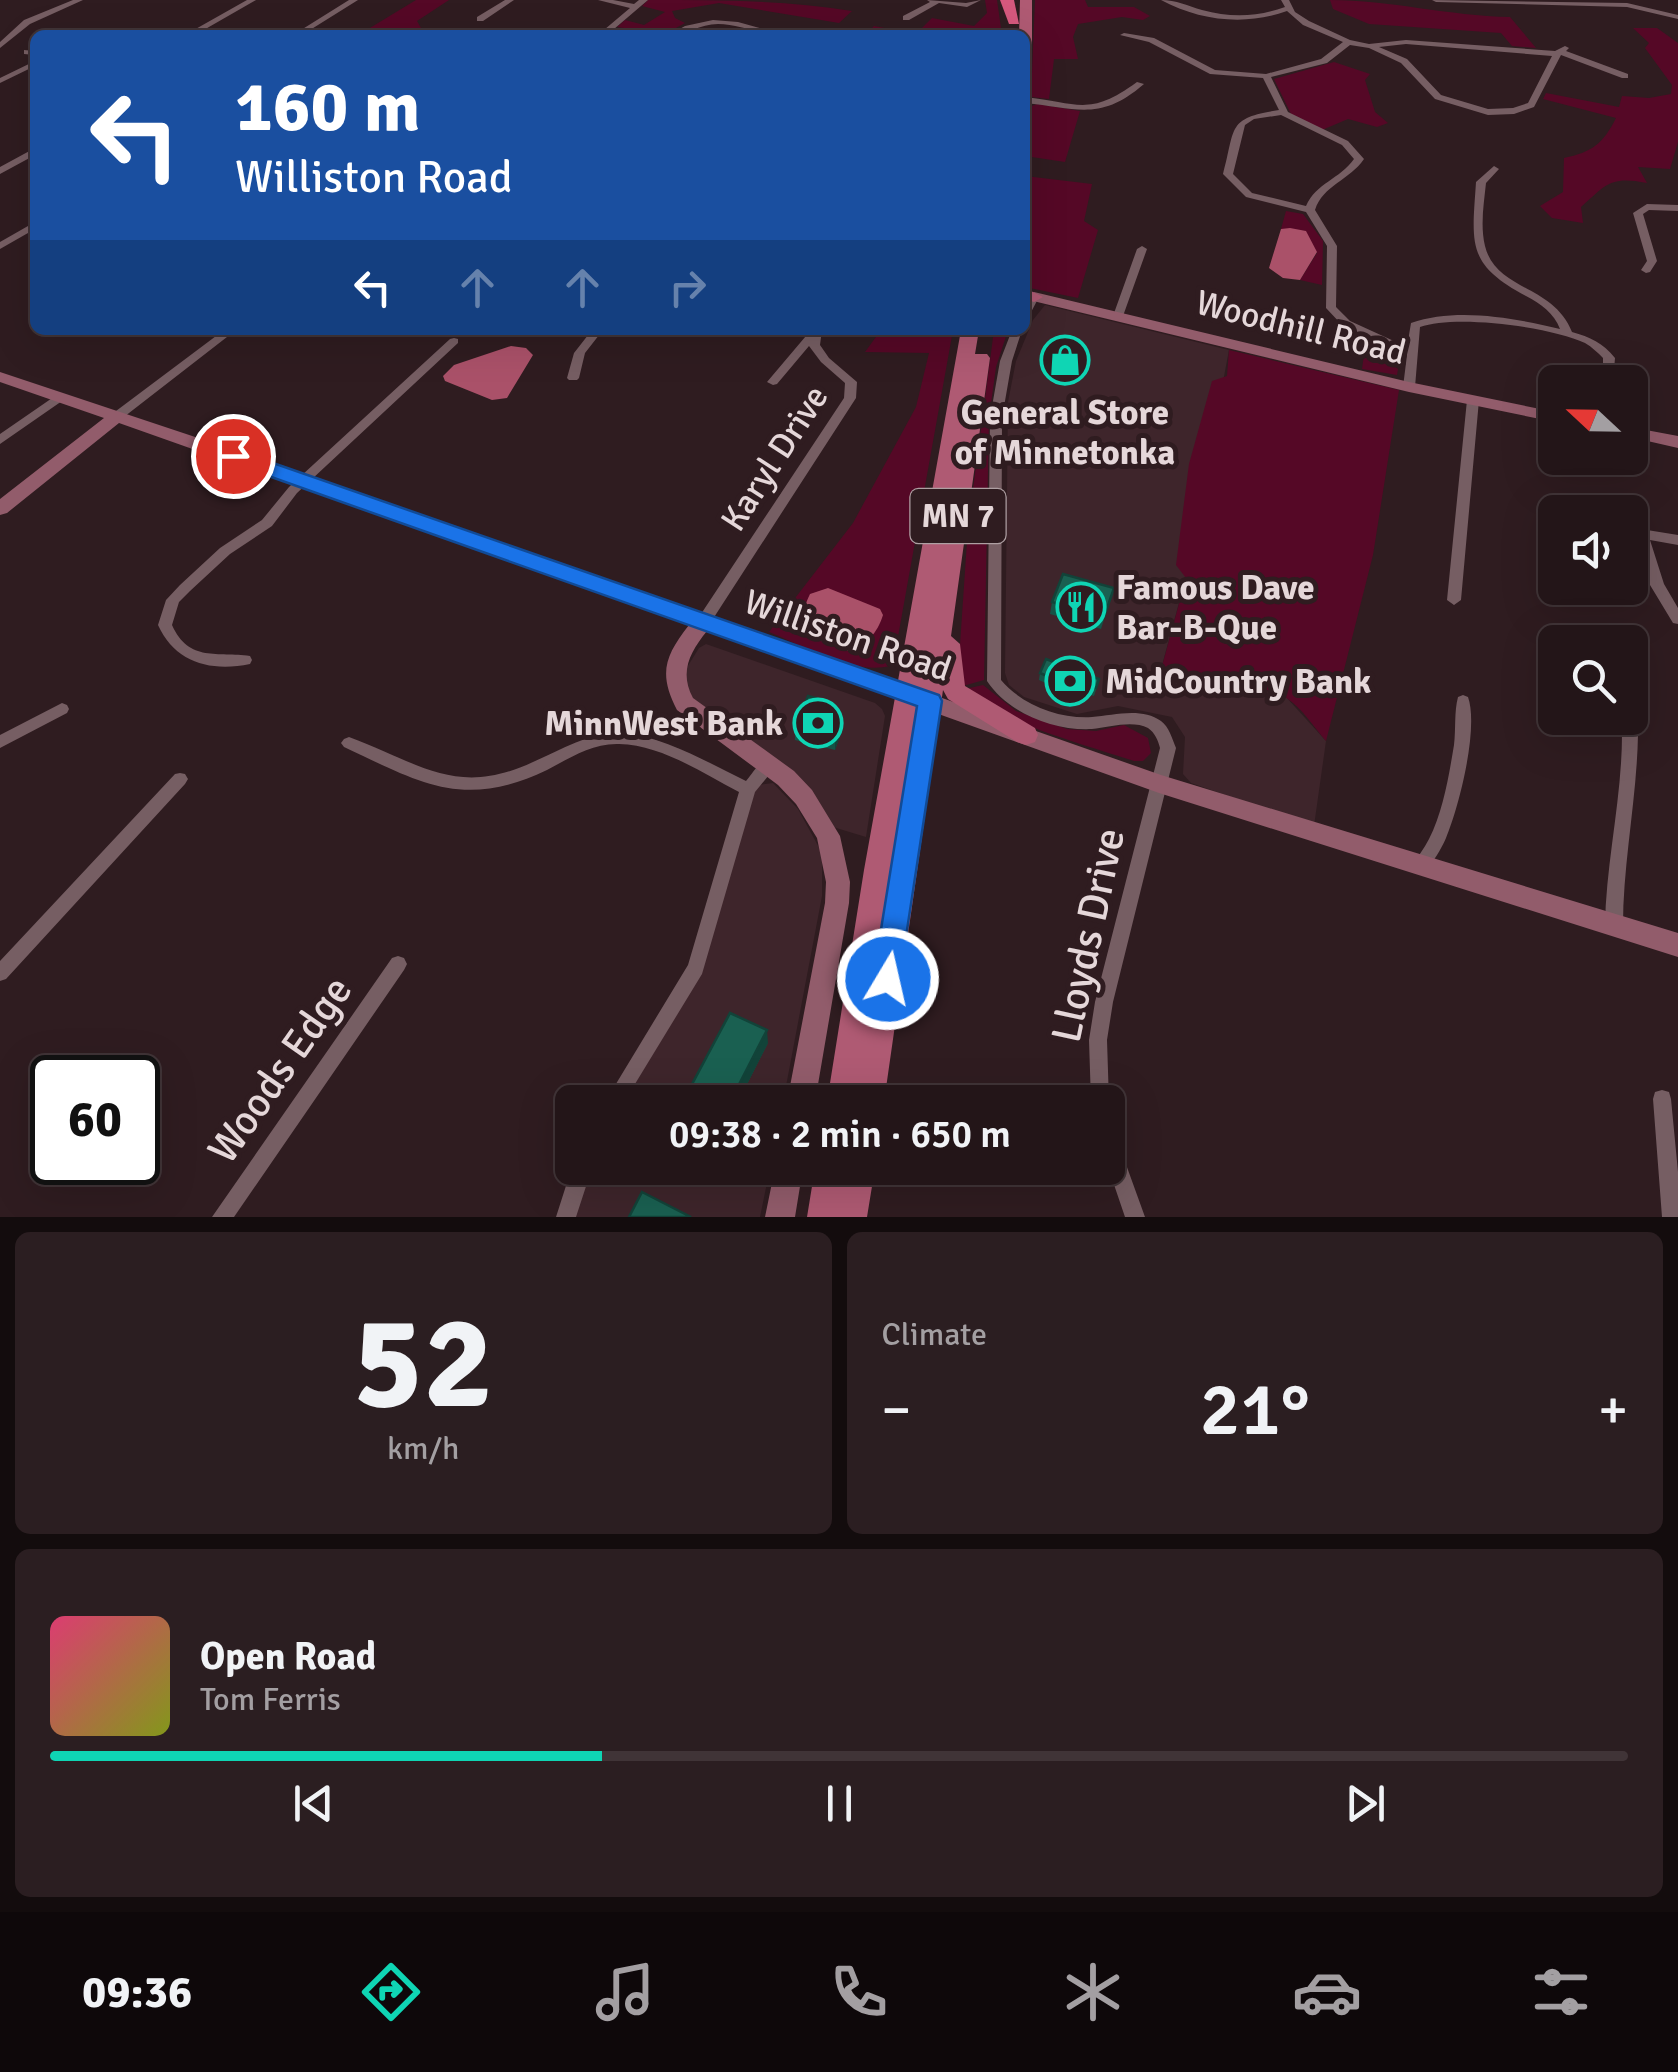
<!DOCTYPE html>
<html lang="en">
<head>
<meta charset="utf-8">
<style>
  :root { --surface:#231518; --page:#2b1e21; --text:#f1f3f6; --muted:#a39fa2; --line:#403437; --accent:#0fd5b4 }
  body { margin:0; font-family:Signika,sans-serif; background:var(--page); color:var(--text); height:100vh; display:flex; flex-direction:column; font-size:38px; white-space:nowrap }
  * { box-sizing:border-box; margin:0 }
  p { font-size:32px; color:var(--muted) }
  .icon { flex:none; width:55px; height:55px; fill:none; stroke:currentColor; stroke-width:2; stroke-linecap:round; stroke-linejoin:round }
  .map { position:relative; height:1217px; overflow:hidden }
  .sheet { display:flex; flex-direction:column; gap:15px; padding:15px; background:#130c0d; flex:1 }
  .sheet>* { flex:none }
  .guide { position:absolute; left:30px; top:30px; width:1000px; height:305px; border-radius:15px; box-shadow:0 10px 40px #0002,0 0 0 2px var(--line); background:#1a4fa0; color:#fff; overflow:hidden }
  .needle { width:65px; rotate:292deg }
  .fabs { position:absolute; left:1538px; top:365px; display:grid; gap:20px }
  .fabs a { display:grid; place-items:center; width:110px; height:110px; border-radius:15px; background:var(--surface); box-shadow:0 10px 40px #0002,0 0 0 2px var(--line); font-size:50px }
  .speed { position:absolute; left:30px; top:1055px; display:flex; gap:20px; font-size:50px; font-weight:700; text-align:center }
  .speed>* { display:grid; place-content:center; width:130px; height:130px; border-radius:50%; background:var(--surface); box-shadow:0 10px 40px #0002,0 0 0 2px var(--line); line-height:1 }
  .speed .limit { border:5px solid #111; border-radius:15px; background:#fff; color:#111 }
  .pin { position:absolute; display:grid; place-items:center; width:85px; height:85px; color:#fff; margin:-42px; border:5px solid #fff; border-radius:50%; box-shadow:0 2px 10px #0007 }
  .me { position:absolute; width:110px; margin:-55px; rotate:9deg; stroke-linejoin:round; filter:drop-shadow(0 0 8px #0008) }
  .turn { display:flex; align-items:center; gap:35px; height:210px; padding:0 40px; font-size:45px }
  .turn .icon { width:130px; height:130px; stroke-width:2.5 }
  .turn b { display:block; font-size:70px; line-height:85px }
  .lanes { display:flex; align-items:center; height:95px; padding:0 40px; background:#0003; justify-content:center; gap:50px; direction:ltr }
  .lanes .off { opacity:.35 }
  .big { font-size:75px; font-weight:600; line-height:1.1 }
  .sheet .widget { flex:1; display:flex; flex-direction:column; justify-content:center; gap:15px; min-width:0; padding:0 35px; border-radius:15px; background:var(--page) }
  .sheet .dial { align-items:center; gap:0 }
  .dial b { font-size:130px; line-height:1 }
  .song { display:flex; align-items:center; gap:30px }
  .cover { width:120px; height:120px; border-radius:15px; background:linear-gradient(135deg,hsl(340 70% 55%),hsl(70 70% 35%)) }
  .played { height:10px; border-radius:5px; background:linear-gradient(90deg,var(--accent) 35%,var(--line) 35%) }
  .keys { display:flex; justify-content:space-around; direction:ltr }
  .heat { display:flex; justify-content:space-between; align-items:center; font-size:55px; direction:ltr }
  .sheet .tiles { flex:1; display:grid; gap:15px; grid-template-columns:1fr 1fr }
  .widget:last-child { grid-column:span 2 }
  .trip { position:absolute; left:555px; top:1085px; width:570px; height:100px; border-radius:15px; background:var(--surface); box-shadow:0 10px 40px #0002,0 0 0 2px var(--line); font-weight:600; line-height:100px; text-align:center }
  .menu { display:flex; height:160px; justify-content:space-around; align-items:center; background:#0e080a; color:var(--muted) }
  .menu .icon { width:70px; height:70px }
  .menu .current { color:var(--accent) }
  .menu b { font-size:45px; color:var(--text) }
  .map>svg:first-child { display:block }
  .built { fill:#3e252b }
  .green { fill:#550826 }
  .water { fill:#aa5169 }
  .lines { fill:none; stroke-linecap:round; stroke-linejoin:round }
  .street { fill:#765e63; fill-rule:evenodd }
  .secondary { fill:#925c6b; fill-rule:evenodd }
  .primary { fill:#af5a73; fill-rule:evenodd }
  .highway { fill:#d5587d; fill-rule:evenodd }
  .wall { fill:#165346 }
  .shaded-wall { fill:#124339 }
  .building { fill:#1a6051; stroke:#124339; stroke-width:2.5 }
  .route { fill:#1a73e8; stroke:#114b97; stroke-width:2.5 }
  .labels { text-anchor:middle; stroke-width:10; stroke-linejoin:round; paint-order:stroke }
  .shield { fill:#2f1c20; stroke:#ae9fa2; stroke-width:2.5 }
  .shield-label { font-size:32px; font-weight:bold; fill:#e5d7d9 }
  .street-label { font-size:35px; fill:#e5d7d9; stroke:#2f1c20 }
  .poi-label { font-size:35px; font-weight:bold; fill:#e5d7d9; stroke:#2f1c20; text-anchor:start }
  .near-street-label { font-size:42px; fill:#e5d7d9; stroke:#2f1c20 }
</style>
</head>
<body>
<div class="map">
<svg width="1678" height="1217" viewBox="0 0 1678 1217">
  <rect width="100%" height="100%" fill="#2f1c20"/>
  <path class="built" d="M1045 305 1229 350 1186 577 1161 669 1184 676H1212L1286 697 1326 741 1314 826 1191 783 1183 774 1185 737 1172 717 1118 706 1077 714 1024 697 1009 685 1005 673 1008 402 1016 361 1033 320Z
    M706 644 875 703 882 709 885 716 866 837 833 827 684 691 686 669 699 648Z
    M773 783 798 809 822 853V896L783 1102H616L671 1015 753 791 758 785Z
    M590 1168H770L760 1217H573Z"/>
  <path class="green" d="M416 0H449L417 21 421 28 436 29 441 35 360 34Z
    M648 0C718 0 784 0 852 11L839 23 719 3 672 11 675 18 685 23 665 34 617 27 625 20 644 25 665 12 642 6Z
    M985 0H997L1002 35H881L867 33 874 26 916 34 932 18 974 26 987 13Z
    M1035 0H1085L1088 7H1134L1150 16 1143 20 1122 17 1078 24 1073 37 1078 59H1054L1049 99 1031 97Z
    M1330 0C1390 0 1449 16 1510 17L1536 48 1512 46 1501 33 1369 24 1333 9Z
    M1633 28H1657L1678 43V142L1670 169 1638 167 1647 183C1610 176 1607 184 1581 207L1583 223 1552 218 1540 206 1563 192 1564 158C1592 152 1603 144 1616 118L1543 99 1546 93 1619 107 1622 96 1649 98 1671 94 1672 85 1645 48 1649 43Z
    M1334 62 1370 74 1365 80 1375 112 1388 123 1377 127 1348 119 1322 130 1291 114 1274 79Z
    M1037 104 1080 111 1065 162 1025 156 1029 107Z
    M1025 176 1092 184 1084 221 1098 230 1078 298 1025 287Z
    M1286 211 1303 214 1323 241 1322 285 1300 280 1317 253 1305 231 1281 229Z
    M881 330H953L894 659 890 666C852 675 804 646 769 632L853 523 916 407 929 353 865 352Z
    M994 330H1008L996 367 989 418 984 680 963 686 958 674 968 527Z
    M1366 340 1400 357 1397 375 1362 369Z
    M1229 350 1399 390 1373 555 1326 741C1314 727 1299 704 1283 696 1244 678 1201 681 1161 670L1186 578 1176 565 1189 464 1212 381 1227 376Z
    M983 685 1016 711 1067 729 1096 731 1124 725 1148 738 1151 753 1143 761H1134C1093 747 991 720 965 689Z"/>
  <path class="water" d="M1290 228 1306 231 1317 252 1300 280 1283 278 1269 268 1281 229Z
    M511 346 526 348 533 355 507 398 492 400 445 381 443 376 454 365Z
    M828 588 880 609 883 615C877 634 867 644 848 651L808 636C802 618 802 611 810 594Z"/>
  <g class="lines">
    <path class="street" d="M73 0H83L30 24 0 48V42L24 20Z
      M247 0H256L195 35H185Z
      M349 0H358L302 35H293Z
      M505 0H514L483 21H477V17Z
      M598 0H613L634 4 639 0H648L607 35H598L630 8Z
      M927 0 966 3 981 0 967 7 939 3 909 20H903V16L930 2Z
      M1161 0C1176 0 1188 6 1202 10 1231 18 1257 17 1285 7L1281 0H1289L1295 12 1309 21 1350 40 1369 44 1406 40 1555 51 1565 46 1569 48 1566 51 1628 74V78H1622L1561 55 1534 107 1514 114 1488 115 1435 99 1401 63 1369 48 1350 45 1327 63 1271 77 1288 112 1348 141 1364 159C1350 180 1323 185 1315 210L1337 246 1336 307 1350 321 1407 347 1411 323C1457 307 1514 318 1560 329 1554 313 1541 304 1526 296 1466 264 1472 244 1476 182L1494 166 1499 169 1486 183C1484 203 1480 225 1485 246 1496 291 1553 284 1572 332 1590 337 1603 343 1615 358L1613 382H1603V358C1598 353 1592 347 1585 343 1551 327 1456 314 1420 327L1415 387 1413 389H1405L1403 387 1407 355 1342 325 1326 308 1327 246 1306 212 1246 197 1223 174C1236 127 1226 118 1279 110L1263 78 1210 74 1149 42 1120 35 1124 33 1154 38 1215 70 1266 74 1321 59 1343 42 1303 25 1287 11C1246 26 1200 21 1161 0ZM1406 44 1552 56 1528 103 1513 108 1488 109 1441 95 1407 59 1379 47ZM1281 115 1342 145 1354 159C1340 179 1316 183 1306 206L1252 193 1233 174 1245 125 1254 119Z
      M1432 0 1627 3 1678 15V19L1627 7 1436 2Z
      M713 20 738 22 784 35C761 35 740 24 718 24 700 24 686 35 669 35L685 26Z
      M24 50 35 51V55L24 54Z
      M35 61V66L0 83V78Z
      M1137 82 1144 84C1100 122 1077 108 1025 103V97C1079 103 1089 117 1137 82Z
      M35 148V155L0 174V167Z
      M1647 204 1678 205V211L1649 210 1643 214 1657 261 1650 272 1646 273 1641 270 1647 261 1633 213Z
      M35 222V229L0 249V242Z
      M1142 246 1147 249 1123 316 1122 318H1114L1113 316 1137 249Z
      M1034 294 1039 297 1029 316 1025 317V304L1030 295Z
      M224 330H236L120 420H112L110 417 112 414Z
      M592 330H603L585 353 579 378 577 380H569L567 378 574 353Z
      M811 330H822L820 345 829 358 857 382 856 398 709 625H699L697 621 699 617 844 398 845 383 821 362 809 346 777 384 773 385 767 382Z
      M1012 330H1022L1012 361 1002 418 1001 680C1022 705 1059 719 1092 717 1114 715 1142 707 1161 721 1169 727 1172 738 1176 748L1113 1002 1107 1040 1109 1102 1108 1107V1102H1091L1089 1040 1095 1002 1160 748C1158 740 1155 733 1148 728 1133 720 1109 727 1092 729 1054 731 1008 713 987 681L990 418 1000 361Z
      M454 338 458 339V343L297 493 272 526 230 554 190 591 179 602 172 625C189 663 218 651 250 656L252 660 250 664C211 672 175 663 158 625L166 600 180 585 220 548 262 520 289 487 450 339Z
      M58 394 64 398 62 401 0 444V434Z
      M1473 396 1479 400 1461 600 1454 605 1447 600 1467 400Z
      M1632 496 1638 500 1647 530 1678 535V545L1650 540 1664 584 1678 608V624L1673 623 1650 585 1626 500Z
      M1463 695 1468 697C1479 728 1459 807 1446 838 1441 850 1433 861 1426 872L1420 874 1414 872 1412 867C1417 857 1424 849 1429 839 1443 812 1449 775 1454 745 1456 729 1454 712 1458 697Z
      M62 703 67 705 69 709 67 713 0 748V735Z
      M1630 728 1635 730 1638 734C1637 798 1623 862 1623 926L1620 931 1614 934 1608 931 1605 926C1606 861 1622 799 1622 734L1625 730Z
      M621 732C667 738 705 761 746 781 754 772 762 755 775 760L778 764 755 792 702 974 624 1102H605L688 965 739 792C702 773 662 745 619 744 592 743 570 758 547 770 463 810 421 783 344 747L341 743 344 739 349 737C420 763 456 798 533 762 563 749 588 733 621 732Z
      M180 773 185 774 188 779 185 784 6 979 0 981V961L175 774Z
      M398 956 404 958 407 964 404 970 234 1217H212L392 958Z
      M1662 1090 1669 1092 1671 1099 1678 1172V1217H1662L1653 1099 1655 1092Z
      M1108 1131 1115 1134 1145 1217H1125L1108 1167Z
      M572 1167 592 1168 576 1217H556Z"/>
    <path class="secondary" d="M1034 292 1409 382 1555 412V422L1409 392 1029 300 1026 297Z
      M0 372 312 476 1161 775 1678 933V957L1159 793 707 631C690 652 679 672 693 698L794 771 812 790 840 836 850 882 849 903 815 1102H787L825 903 826 882 817 838 796 804 778 785 677 710C658 673 665 656 689 625L119 423 7 513 0 515V499L104 418 0 382Z
      M1630 427 1678 436V448L1630 437Z
      M775 1168H803L795 1217H765Z"/>
    <path class="primary" d="M1020 0H1032V54L1025 58V35H1019Z
      M1025 288 1043 297 1034 302 1025 299Z
      M961 330H979L975 354H987L990 358 951 636 960 644 965 686 1035 728 1038 735 1035 742 1026 745 1017 742 948 699 943 690 884 1102H827L864 870Z
      M815 1168H875L867 1217H807Z"/>
    <path class="highway" d="M1000 0H1014L1019 24H1009Z"/>
  </g>
  <path class="wall" d="M1114 588 1101 629 1050 614 1052 602Z
    M1040 673 1097 687 1094 696 1081 692 1078 698 1039 680Z
    M795 729 841 733 835 750 795 740Z
    M768 1043 738 1102H697L692 1100 690 1088Z"/>
  <path class="shaded-wall" d="M841 722V733L835 750V738Z
    M767 1030 768 1043 738 1102H730Z"/>
  <path class="building" d="M1063 574 1114 588 1104 617 1052 602Z
    M1046 659 1099 679 1096 688 1083 684 1080 690 1040 673Z
    M808 696 827 701 841 722 835 738 795 729Z
    M730 1013 767 1030 730 1102H720L690 1088Z
    M642 1192 691 1217H629Z"/>
  <path class="route" d="M233 449 939 695 942 701 898 989 888 993 877 989 873 979 917 706 226 461 223 456Z"/>
  <defs>
    <g id="shop-ring" transform="scale(2.5)"><circle r="9.5" fill="#2f1c20" stroke="#0fd5b4" stroke-width="1.5"/><path d="M-5-2.5h2.3a2.7 3.5 0 0 1 5.4 0H5L5.5 6h-11ZM-1.5-2.5h3a1.5 2.3 0 0 0-3 0Z" fill="#0fd5b4"/></g>
    <g id="restaurant-ring" transform="scale(2.5)"><circle r="9.5" fill="#2f1c20" stroke="#0fd5b4" stroke-width="1.5"/><path d="M-5-6h1v4h1v-4h1v4h1v-4h1v5L-1.5 .5V6h-2V.5L-5-1ZM5-6V6H3V1.5H1.5Q1.5-4 5-6Z" fill="#0fd5b4"/></g>
    <g id="bank-ring" transform="scale(2.5)"><circle r="9.5" fill="#2f1c20" stroke="#0fd5b4" stroke-width="1.5"/><path d="M-6-4H6V4H-6ZM0-2.3a2.3 2.3 0 1 0 0 4.6a2.3 2.3 0 1 0 0-4.6Z" fill="#0fd5b4"/></g>
  </defs>
  <g fill-rule="evenodd">
    <use href="#shop-ring" x="1065" y="360"/>
    <use href="#restaurant-ring" x="1081" y="607"/>
    <use href="#bank-ring" x="1070" y="681"/>
    <use href="#bank-ring" x="818" y="723"/>
  </g>
  <g class="labels">
    <rect class="shield" x="910.5" y="489" width="95" height="54" rx="8"/>
    <g class="shield-label">
      <text x="958" y="527">MN 7</text>
    </g>
    <g class="street-label">
      <text transform="translate(1301 327) rotate(14)" y="12">Woodhill Road</text>
      <text transform="translate(774 458) rotate(-57)" y="12">Karyl Drive</text>
      <text transform="translate(848 635) rotate(19)" y="12">Williston Road</text>
    </g>
    <g class="poi-label">
      <text x="1065" y="424" text-anchor="middle">General Store<tspan x="1065" dy="40">of Minnetonka</tspan></text>
      <text x="1116" y="599">Famous Dave<tspan x="1116" dy="40">Bar-B-Que</tspan></text>
      <text x="1105" y="693">MidCountry Bank</text>
      <text x="783" y="735" text-anchor="end">MinnWest Bank</text>
    </g>
    <g class="near-street-label">
      <text transform="translate(1087 935) rotate(-78)" y="15">Lloyds Drive</text>
      <text transform="translate(279 1069) rotate(-55)" y="15">Woods Edge</text>
    </g>
  </g>
</svg>
<div class="fabs">
<a><svg class="needle" viewBox="-14 -14 28 28"><path d="M0-13l5 13h-10z" fill="#e53935"/><path d="M0 13l5-13h-10z" fill="#a39fa2"/></svg></a>
<a><svg class="icon" aria-label="sound" viewBox="0 0 24 24"><path d="M4 9h4l5-4v14l-5-4H4zM17 9q2 3 0 6"/></svg></a>
<a><svg class="icon" aria-label="search" viewBox="0 0 24 24"><circle cx="10" cy="10" r="6"/><path d="M15 15l6 6"/></svg></a>
</div>
<div class="speed"><div class="limit">60</div></div>
<div class="pin" style="left:233px;top:456px;background:#d93025"><svg class="icon" aria-label="arrive" viewBox="0 0 24 24"><path d="M6 21V4h12l-3 4 3 4H6"/></svg></div>
<svg class="me" style="left:888px;top:979px" viewBox="-20 -20 40 40"><circle r="17" fill="#1a73e8" stroke="#fff" stroke-width="3"/><path d="M0-11L8 9 0 5-8 9z" fill="#fff"/></svg>
<div class="trip">09:38 · 2 min · 650 m</div>
<div class="guide">
<div class="turn"><svg class="icon" aria-label="left" viewBox="0 0 24 24"><path d="M17 20v-9H6M10 6l-5 5 5 5"/></svg><div><b>160 m</b>Williston Road</div></div>
<div class="lanes"><svg class="icon" aria-label="left" viewBox="0 0 24 24"><path d="M17 20v-9H6M10 6l-5 5 5 5"/></svg><svg class="icon off" aria-label="ahead" viewBox="0 0 24 24"><path d="M12 20V5M6 11l6-6 6 6"/></svg><svg class="icon off" aria-label="ahead" viewBox="0 0 24 24"><path d="M12 20V5M6 11l6-6 6 6"/></svg><svg class="icon off" aria-label="right" viewBox="0 0 24 24"><path d="M7 20v-9h11M14 6l5 5-5 5"/></svg></div>
</div>
</div>
<section class="sheet">
<div class="tiles">
<div class="widget dial"><b>52</b><p>km/h</p></div>
<div class="widget"><p>Climate</p>
<div class="heat"><a>−</a><b class="big">21°</b><a>+</a></div>
</div>
<div class="widget">
<div class="song"><i class="cover"></i><div><b>Open Road</b><p>Tom Ferris</p></div></div>
<div class="played"></div>
<div class="keys"><svg class="icon" aria-label="previous" viewBox="0 0 24 24"><path d="M18 5L8 12l10 7zM5 5v14"/></svg><svg class="icon" aria-label="pause" viewBox="0 0 24 24"><path d="M8 5v14M16 5v14"/></svg><svg class="icon" aria-label="next" viewBox="0 0 24 24"><path d="M6 5l10 7-10 7zM19 5v14"/></svg></div>
</div>
</div>
</section>
<nav class="menu">
<b>09:36</b>
<svg class="icon current" aria-label="directions" viewBox="0 0 24 24"><path d="M12 3l9 9-9 9-9-9zM9 14v-3h6M13 9l2 2-2 2"/></svg>
<svg class="icon" aria-label="music" viewBox="0 0 24 24"><path d="M9 18V5l10-2v13"/><circle cx="6" cy="18" r="3"/><circle cx="16" cy="16" r="3"/></svg>
<svg class="icon" aria-label="phone" viewBox="0 0 24 24"><path d="M5 4h4l2 5-3 2q2 4 5 5l2-3 5 2v4C11 20 4 13 5 4z"/></svg>
<svg class="icon" aria-label="climate" viewBox="0 0 24 24"><path d="M12 3v18M4 7l16 10M4 17L20 7"/></svg>
<svg class="icon" aria-label="car" viewBox="0 0 24 24"><path d="M5 17H2v-5l4-1 3-4h7l3 4 3 1v5h-3M9 17h6M6 11h13"/><circle cx="7" cy="17" r="2"/><circle cx="17" cy="17" r="2"/></svg>
<svg class="icon" aria-label="filters" viewBox="0 0 24 24"><path d="M4 7h16M4 17h16"/><circle cx="9" cy="7" r="2"/><circle cx="15" cy="17" r="2"/></svg>
</nav>
</body>
</html>
